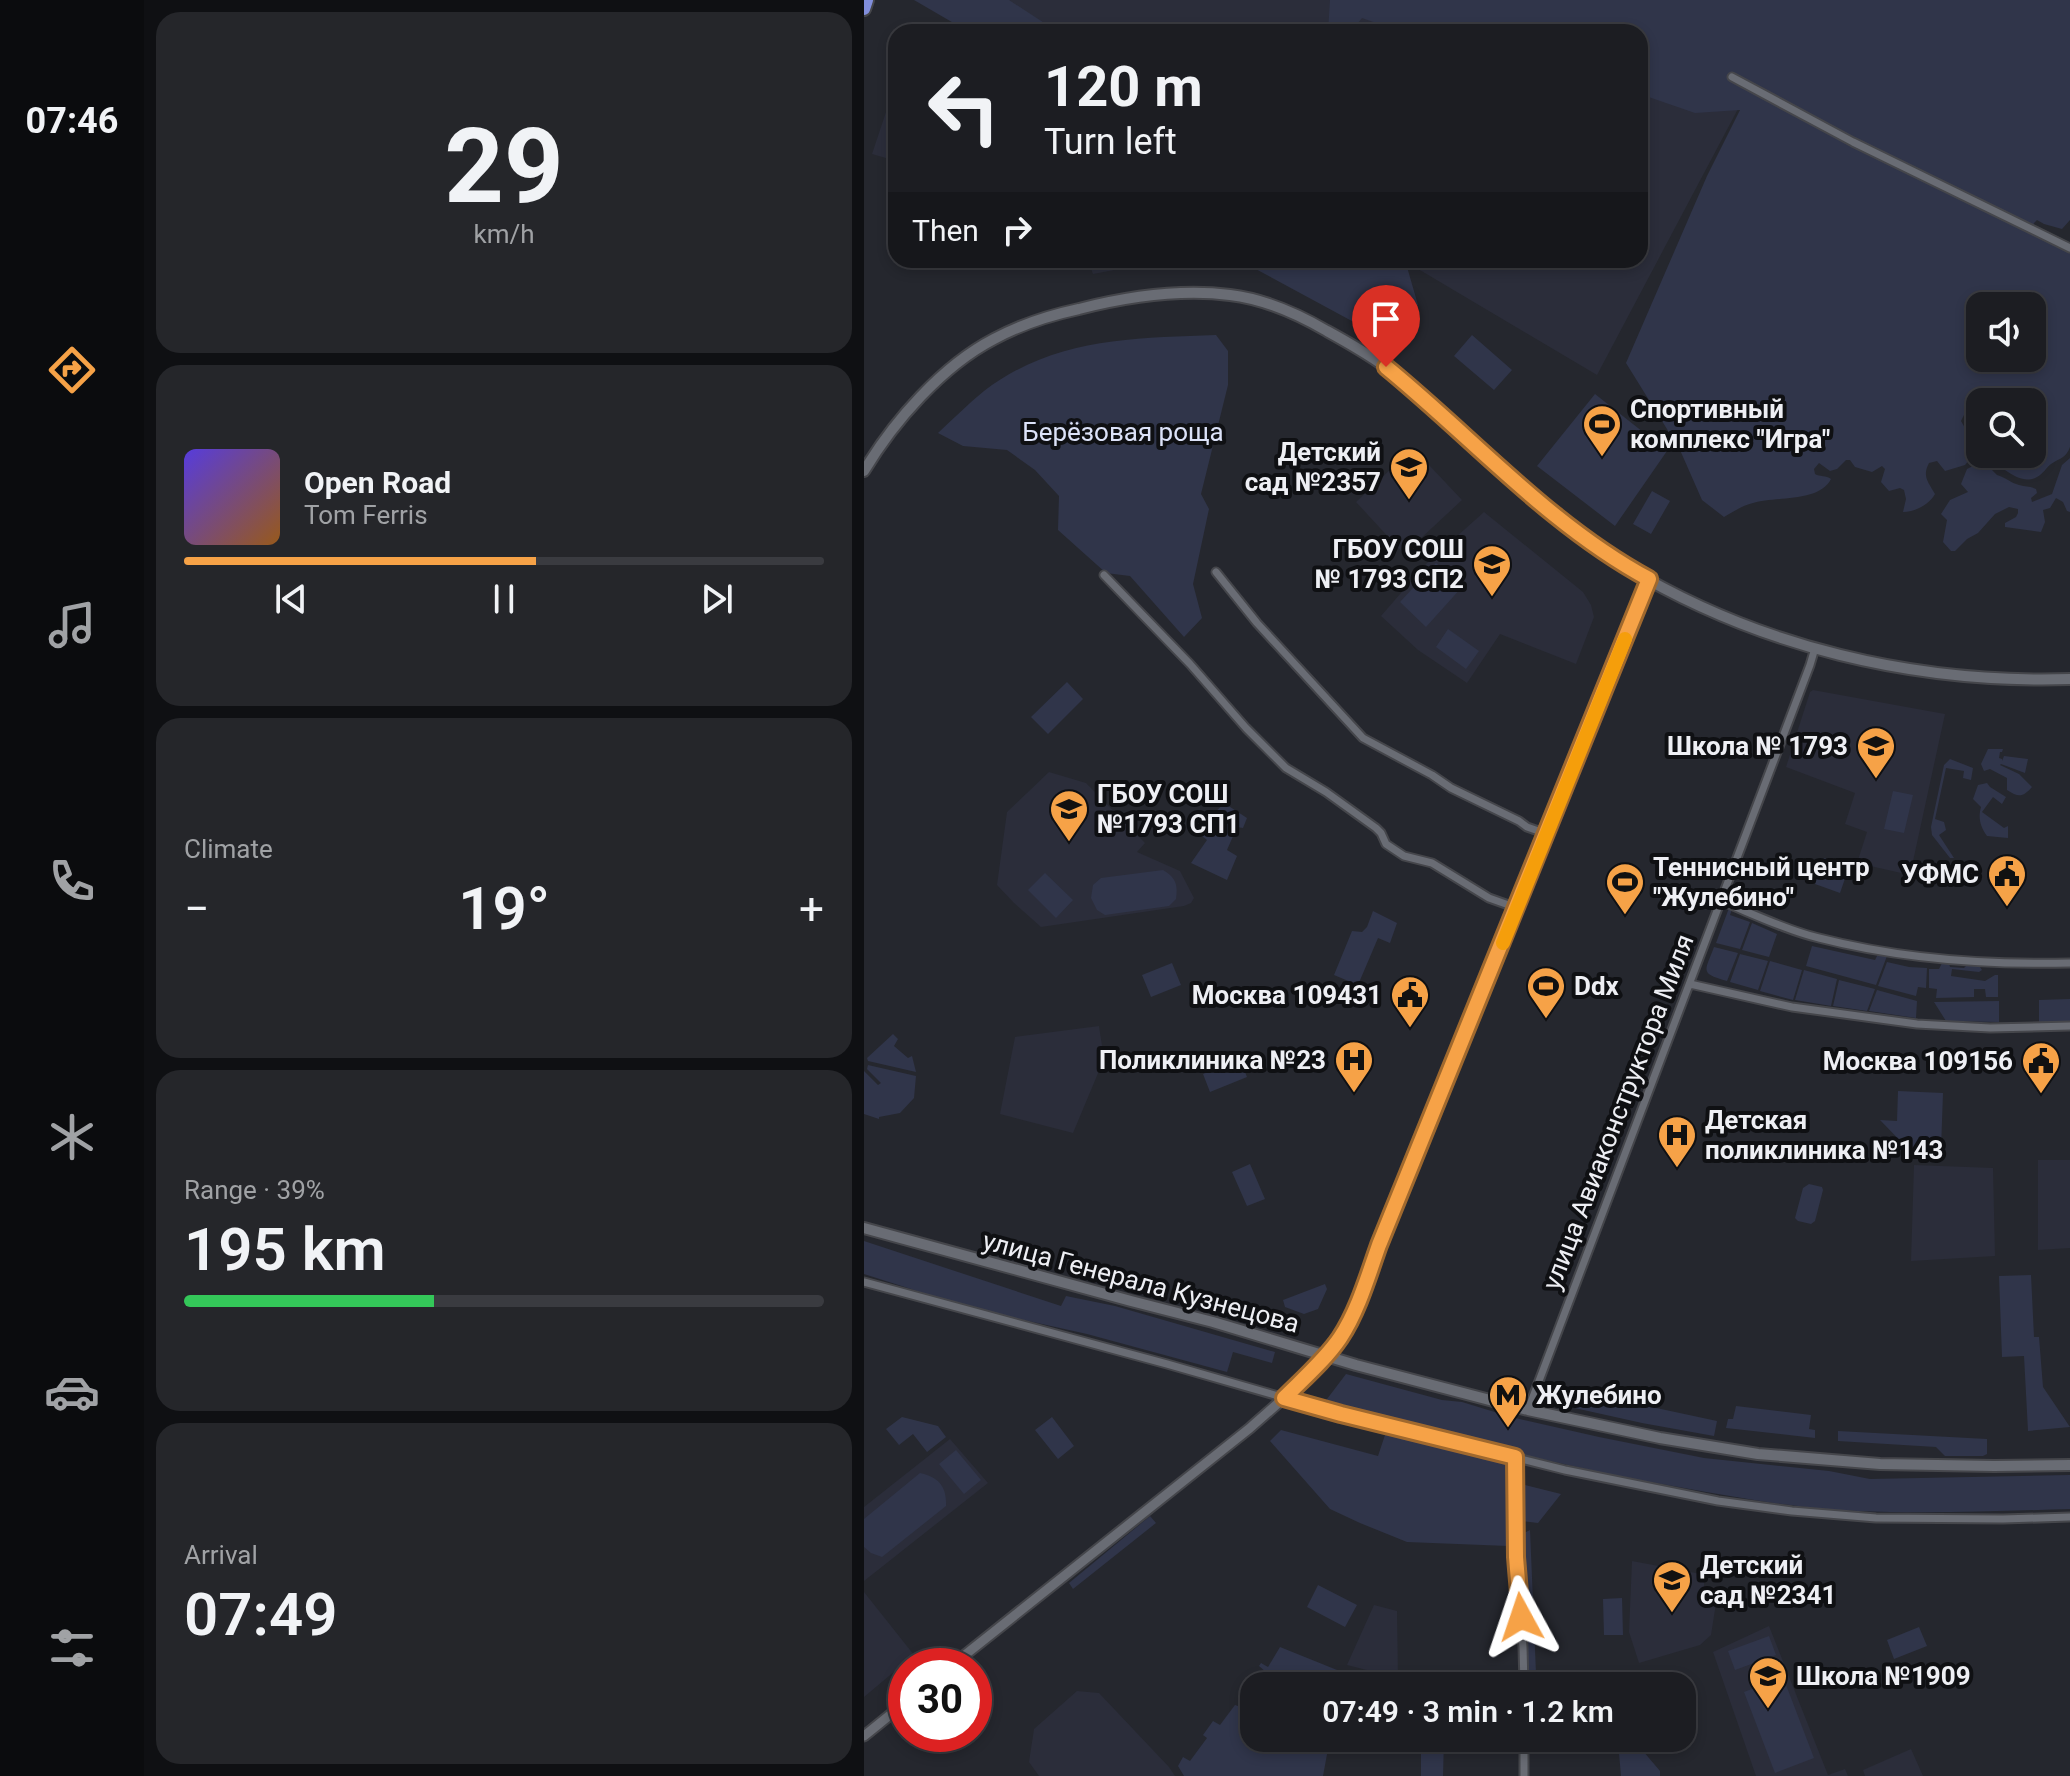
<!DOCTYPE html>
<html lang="en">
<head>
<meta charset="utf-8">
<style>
  :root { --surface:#1c1d22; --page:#25262a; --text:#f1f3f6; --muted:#a0a2a5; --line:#3a3b40; --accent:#f6a247 }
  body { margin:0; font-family:Roboto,sans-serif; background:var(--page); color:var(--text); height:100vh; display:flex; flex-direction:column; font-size:30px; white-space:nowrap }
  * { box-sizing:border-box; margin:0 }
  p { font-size:26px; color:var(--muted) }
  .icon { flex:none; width:44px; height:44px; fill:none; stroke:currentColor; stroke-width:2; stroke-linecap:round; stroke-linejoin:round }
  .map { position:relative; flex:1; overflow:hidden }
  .sheet { display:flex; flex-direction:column; gap:12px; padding:12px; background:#0f1013; width:720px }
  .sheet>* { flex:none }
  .banner { position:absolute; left:24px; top:24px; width:760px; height:244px; border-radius:24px; box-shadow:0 4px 12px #0003,0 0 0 2px var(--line); background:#1c1d22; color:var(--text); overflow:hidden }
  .controls { position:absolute; left:1102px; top:292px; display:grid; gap:16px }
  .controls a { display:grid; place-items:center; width:80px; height:80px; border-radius:16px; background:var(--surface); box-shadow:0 4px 12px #0003,0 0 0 2px var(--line); font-size:40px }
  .speed { position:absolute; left:24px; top:1648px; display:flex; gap:16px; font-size:40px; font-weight:700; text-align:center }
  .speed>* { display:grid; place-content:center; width:104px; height:104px; border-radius:50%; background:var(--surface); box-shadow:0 4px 12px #0003,0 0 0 2px var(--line); line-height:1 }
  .speed .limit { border:12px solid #d22; background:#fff; color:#111 }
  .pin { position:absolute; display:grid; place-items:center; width:68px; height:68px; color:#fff; margin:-82px -34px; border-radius:50% 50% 50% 0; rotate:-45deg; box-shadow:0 0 8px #0007 }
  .pin .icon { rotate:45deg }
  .me { position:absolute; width:88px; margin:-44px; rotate:355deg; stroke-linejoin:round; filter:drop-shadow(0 0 6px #0008) }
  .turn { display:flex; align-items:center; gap:28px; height:168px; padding:0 24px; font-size:36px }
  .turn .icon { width:104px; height:104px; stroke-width:2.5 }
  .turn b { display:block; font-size:56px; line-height:68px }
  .then { display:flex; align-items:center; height:76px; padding:0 24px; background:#0003; gap:16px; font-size:30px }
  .big { font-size:60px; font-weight:600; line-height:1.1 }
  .sheet .card { flex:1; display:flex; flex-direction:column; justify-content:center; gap:12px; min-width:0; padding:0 28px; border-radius:24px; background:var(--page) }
  .sheet .dial { align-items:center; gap:0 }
  .dial b { font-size:104px; line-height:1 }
  .song { display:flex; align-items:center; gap:24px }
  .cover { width:96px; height:96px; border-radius:12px; background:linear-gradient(135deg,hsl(250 70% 55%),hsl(30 70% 35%)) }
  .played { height:8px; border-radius:4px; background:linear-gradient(90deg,var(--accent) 55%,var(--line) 55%) }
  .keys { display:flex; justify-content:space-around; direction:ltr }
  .heat { display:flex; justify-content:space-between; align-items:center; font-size:44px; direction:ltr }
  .charge { height:12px; border-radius:6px; background:linear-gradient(90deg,#34c759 39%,var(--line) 0) }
  .trip { position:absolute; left:376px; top:1672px; width:456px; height:80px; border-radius:24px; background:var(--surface); box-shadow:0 4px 12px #0003,0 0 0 2px var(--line); font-weight:600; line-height:80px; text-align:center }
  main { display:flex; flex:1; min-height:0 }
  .dock { display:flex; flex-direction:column; width:144px; justify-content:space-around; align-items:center; background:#0b0c0e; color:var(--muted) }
  .dock .icon { width:56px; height:56px }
  .dock .selected { color:var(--accent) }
  .dock b { font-size:36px; color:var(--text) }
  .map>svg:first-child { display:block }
  .built { fill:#2b2d3a }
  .green { fill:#30354a; fill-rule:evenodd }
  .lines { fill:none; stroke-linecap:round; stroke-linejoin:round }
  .minor-casing { stroke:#45464b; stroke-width:11 }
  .tertiary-casing { stroke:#45464b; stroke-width:13 }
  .secondary-casing { stroke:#45464b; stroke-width:14 }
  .trunk-casing { stroke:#45464b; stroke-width:16 }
  .minor { stroke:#696c74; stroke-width:7 }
  .tertiary { stroke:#696c74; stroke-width:9 }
  .secondary { stroke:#696c74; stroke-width:10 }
  .trunk { stroke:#818edc; stroke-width:12 }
  .route-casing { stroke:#a0692e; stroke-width:20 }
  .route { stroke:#f6a247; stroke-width:14 }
  .slow { stroke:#f59e0b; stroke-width:14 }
  .labels { text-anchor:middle; stroke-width:8; stroke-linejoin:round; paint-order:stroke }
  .poi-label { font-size:26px; font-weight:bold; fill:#eeeff4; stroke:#0f1013; text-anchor:start }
  .park-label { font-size:26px; fill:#dce2f8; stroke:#0f1013 }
  .street-label { font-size:26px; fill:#eeeff4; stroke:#0f1013 }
</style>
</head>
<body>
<main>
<nav class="dock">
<b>07:46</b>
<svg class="icon selected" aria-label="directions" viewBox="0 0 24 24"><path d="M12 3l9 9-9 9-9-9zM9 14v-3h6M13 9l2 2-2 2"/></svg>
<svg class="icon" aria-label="music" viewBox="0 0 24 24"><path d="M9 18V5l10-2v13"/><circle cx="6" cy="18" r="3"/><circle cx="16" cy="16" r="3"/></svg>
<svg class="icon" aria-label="phone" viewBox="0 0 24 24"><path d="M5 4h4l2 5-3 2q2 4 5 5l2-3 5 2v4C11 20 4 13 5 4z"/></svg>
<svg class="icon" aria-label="climate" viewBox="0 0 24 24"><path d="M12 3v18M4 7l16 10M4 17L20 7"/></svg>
<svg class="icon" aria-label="car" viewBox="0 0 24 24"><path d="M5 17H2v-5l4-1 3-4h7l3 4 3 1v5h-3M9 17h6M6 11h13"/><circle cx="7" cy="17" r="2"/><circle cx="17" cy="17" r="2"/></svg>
<svg class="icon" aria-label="filters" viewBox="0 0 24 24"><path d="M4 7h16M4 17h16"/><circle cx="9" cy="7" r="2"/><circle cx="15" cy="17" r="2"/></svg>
</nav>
<section class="sheet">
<div class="card dial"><b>29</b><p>km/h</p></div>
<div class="card">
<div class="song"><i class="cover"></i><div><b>Open Road</b><p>Tom Ferris</p></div></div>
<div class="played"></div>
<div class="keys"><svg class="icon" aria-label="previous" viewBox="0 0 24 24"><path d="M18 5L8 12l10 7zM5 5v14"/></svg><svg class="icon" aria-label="pause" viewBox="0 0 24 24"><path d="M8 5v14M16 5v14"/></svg><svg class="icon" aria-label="next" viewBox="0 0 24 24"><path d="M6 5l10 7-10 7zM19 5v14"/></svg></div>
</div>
<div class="card"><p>Climate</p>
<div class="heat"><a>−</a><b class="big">19°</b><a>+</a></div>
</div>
<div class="card"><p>Range · 39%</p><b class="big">195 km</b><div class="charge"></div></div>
<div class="card"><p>Arrival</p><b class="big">07:49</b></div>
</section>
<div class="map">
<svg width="1206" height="1776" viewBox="0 0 1206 1776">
  <rect width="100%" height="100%" fill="#25272e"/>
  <path class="built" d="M132 0H909L875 107 733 375 539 260H776V32H179Z
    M32 82V161L8 154Z
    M224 260H356L355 265 282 264 229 274Z
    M549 448 598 500 540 554 492 502Z
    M620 512 719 592 727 605 730 617 712 664 636 634 603 683 554 650 517 616 562 564Z
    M949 690 1081 714 1046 875 993 863 1003 832 981 824 991 793 922 767 946 692Z
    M185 772 222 783 281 843 273 852 316 871 330 898 327 903 320 906 177 927 150 903 133 885 143 812Z
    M235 1026 240 1059 209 1133 136 1114 151 1037Z
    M1174 1160H1206V1248L1174 1250Z
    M1050 1165 1129 1168 1131 1256 1047 1261Z
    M86 1439 124 1483 0 1581V1507Z
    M768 1561 837 1574 840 1583V1594L853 1597 847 1635 836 1645 775 1663 765 1632Z
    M0 1592 50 1655 0 1697Z
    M510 1605 533 1611 534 1678 483 1665Z
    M905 1626 964 1775 981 1769 984 1776H892L849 1652Z
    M213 1691 235 1693 305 1767 311 1776H175L165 1762 170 1729Z
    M1047 1749 1059 1776H1001L999 1770Z"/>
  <path class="green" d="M50 0H145L194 32H105Z
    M466 0H1206V220L1198 229 1180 224 1173 220 1170 223 1169 227 1206 249V447C1202 458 1196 458 1187 464 1182 468 1179 474 1173 477 1157 487 1135 465 1123 456H1114L1108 444 1116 425V454H1168V402H1116V404L1101 413 1097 421 1105 435 1106 459 1101 465 1081 471 1073 461 1065 463C1058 476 1064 482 1071 494 1066 504 1051 512 1039 512L1042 499 1040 490 1036 488 1025 491 1017 482 1021 469 1018 466 1008 472 991 467 986 460H982L973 469 966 471 955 463 950 469 951 474C956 477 962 475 967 479 955 503 910 496 889 503 879 505 869 512 860 517L838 500 816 450 762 363 843 176 876 110 831 113 776 94V32H511L512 23 498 18 487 32H464ZM1116 306H1168V358H1116Z
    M375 260H541L554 305 510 333Z
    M352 335 364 351V385L337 494 345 509 329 584 338 618 320 637 266 576 242 573 194 530 195 496 171 470 143 450 99 446 74 433C89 419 104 404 120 391 189 338 269 338 352 335Z
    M608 335 648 370 630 390 590 356Z
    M731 394 803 451 751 526 673 466Z
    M1206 458V512L1203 511 1199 502 1192 498 1186 508 1179 510 1181 522 1177 532 1141 527V523L1152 517 1154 513V509L1145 507 1131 514 1114 533 1103 539 1091 551H1087L1079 542 1083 520 1077 514 1086 500 1104 492 1097 484 1103 469 1119 461 1133 475C1141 477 1147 483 1155 485 1162 487 1166 486 1172 489L1173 493 1167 498 1168 502 1188 494 1198 465Z
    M788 491 806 501 787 534 769 524Z
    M572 563 598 587 562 627 536 602Z
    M584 629 615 651 602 669 572 647Z
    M203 682 219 699 184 734 167 717Z
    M1124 749H1139L1138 752H1136L1135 758 1138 759V761L1140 756 1164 759 1161 773 1137 764 1136 765 1155 774 1168 787C1159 797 1155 798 1143 790V778L1126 769 1120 771 1117 764Z
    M1086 759 1109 768 1107 780 1099 778 1100 771 1082 768 1071 819 1080 822 1082 830 1075 835 1090 858H1086L1068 835 1067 827 1080 765Z
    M1123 783 1126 787 1142 797 1138 804 1129 797 1118 812 1140 828 1144 826V838L1123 836C1116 826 1114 818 1117 807L1109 799 1114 785Z
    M1029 791 1049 795 1040 833 1020 829Z
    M360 803 383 818 379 828 373 827 363 850 373 856 363 880 327 863 343 840 332 831H341L351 821 346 818Z
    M960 858 985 867 976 893 951 884Z
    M299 870C312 878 314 884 312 899L305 906 241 915 233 910 227 898 229 885 237 878Z
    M181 873 209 900 192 918 164 890Z
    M865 908 868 909 866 915 886 922 876 949 852 943Z
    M509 911 533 923 526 943 514 938 494 985 470 975 488 931 498 932 503 927Z
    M888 923 913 934 905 957 878 950Z
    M948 946 1011 960 1014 954 1023 956 1012 985 942 966Z
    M850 947 874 953 863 981C835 973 841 972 850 947Z
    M876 954 904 961 894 990 866 982Z
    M906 961 938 970 929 1000 896 991Z
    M1023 962 1045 967 1063 968 1062 988 1054 987 1052 996 1014 986Z
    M308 963 317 985 287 997 278 975Z
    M1078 963H1085L1086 967 1100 968 1104 964H1114L1118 970 1115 972 1088 969 1087 976 1121 981 1131 975H1134V997H1122L1121 989H1110V997L1072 998 1073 989 1065 988V969H1075Z
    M940 970 973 979 967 1006 931 1000Z
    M975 980 1011 989 1003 1011 969 1006Z
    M1013 990 1053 1001 1052 1018 1005 1011Z
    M1206 999V1021L1175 1022V1000Z
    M1135 1001V1022L1082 1021 1070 1002Z
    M29 1034 34 1039 30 1046 44 1058 48 1056 52 1072 4 1061 3 1058Z
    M376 1059 383 1077 346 1092 339 1074Z
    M4 1065 52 1076 50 1098 36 1113 15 1117V1119L0 1114V1071L14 1085 17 1083 3 1069Z
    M1034 1091 1079 1093 1077 1149 1047 1152 1016 1120 1033 1121Z
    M386 1164 401 1199 383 1206 368 1172Z
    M945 1184 958 1187 959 1190 951 1221 947 1224 934 1221 931 1218 939 1188Z
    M0 1241 197 1306 202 1296 251 1306 411 1352 408 1363 369 1352 363 1372 223 1334 146 1317 75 1298 0 1274Z
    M1167 1275 1170 1337H1175L1179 1387 1206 1427 1164 1431 1160 1356 1138 1357 1135 1276Z
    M461 1284 463 1289 454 1309 440 1314 421 1307 419 1300Z
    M482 1374 578 1400 598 1402 647 1417 735 1437 840 1458 965 1471 1006 1479 1206 1475V1509C1135 1511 1065 1514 994 1511 936 1509 876 1498 820 1488 698 1467 579 1436 460 1403Z
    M685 1385 853 1421 850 1436 778 1423 679 1401Z
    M872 1406 947 1415 945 1429 951 1430V1438L862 1428 864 1419H869Z
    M38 1417 74 1426 82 1437 63 1452 49 1434 35 1445 22 1429Z
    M188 1417 210 1446 194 1459 171 1430Z
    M417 1430 514 1456 522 1432 645 1463 644 1546 543 1542 496 1523 466 1509 406 1441Z
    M974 1431 1123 1439V1454L1119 1456H1081L1072 1447 974 1441Z
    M92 1450 117 1480 100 1494 75 1464Z
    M56 1473C75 1477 83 1487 82 1506L18 1557 7 1553 0 1547V1519Z
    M657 1484 697 1494 674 1523 658 1521Z
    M286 1516 292 1523 209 1589 205 1583Z
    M666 1530 672 1673 664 1671V1601L660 1533Z
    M454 1585 493 1605 481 1627 443 1607Z
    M758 1598 759 1635H740L739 1599Z
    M1055 1627 1063 1646 1030 1659 1023 1640Z
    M905 1636 912 1655 871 1670 864 1651Z
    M416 1647 478 1672 475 1686H392L402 1672 395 1666 397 1663 404 1667Z
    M919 1677 950 1758 911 1773 880 1692Z
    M390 1688V1738H466L459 1776H320L314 1766 319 1757 326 1761 343 1738 339 1735 349 1721 356 1725 371 1705 377 1707Z
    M557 1739H580L579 1776H557Z
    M779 1751 796 1771V1776H757L755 1753Z"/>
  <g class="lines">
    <g class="minor-casing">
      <path id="minor" d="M868 77 989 142 1206 248
        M352 572 393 623 499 738 568 775 587 788 655 821 663 827 683 834
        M240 575 326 664 382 728 422 768 462 792 512 828 517 833 522 844 540 856 568 863 625 898 653 908
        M857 901C887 913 924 931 955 938 1037 959 1122 965 1206 963
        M826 984 928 1007 1053 1024 1126 1028 1206 1026
        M0 1282 303 1364 477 1414 701 1470 854 1501 928 1511 1012 1518 1139 1519 1206 1517
        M664 1410 946 665 951 648
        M651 1457 652 1557 659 1647 660 1686
        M660 1738V1776"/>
    </g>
    <g class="tertiary-casing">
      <path id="tertiary" d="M87 1666 386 1428C414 1403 458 1367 477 1336 494 1308 504 1275 515 1245L785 579
        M0 1736 42 1702"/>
    </g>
    <g class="secondary-casing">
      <path id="secondary" d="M0 471C30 421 78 366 130 339 156 325 187 315 215 309 262 297 318 289 366 295 400 299 434 314 463 331 483 342 504 354 522 367 567 401 605 442 646 479 661 492 679 505 695 517 717 534 739 553 762 567 895 647 1051 684 1206 679
        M0 1228 267 1301 349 1322 492 1365 664 1410 796 1438 894 1454 1016 1464 1130 1466 1206 1465"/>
    </g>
    <g class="trunk-casing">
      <path id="trunk" d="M0 9 3 0"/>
    </g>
    <use href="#minor" class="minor"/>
    <use href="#tertiary" class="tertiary"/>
    <use href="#secondary" class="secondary"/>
    <use href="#trunk" class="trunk"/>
  </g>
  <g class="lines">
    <g class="route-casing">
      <path id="route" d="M522 367C609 438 685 525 785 579L515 1245C504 1276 494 1311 476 1338 461 1360 439 1379 420 1398L477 1414 651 1457 652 1557 657 1617"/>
    </g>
    <use href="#route" class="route"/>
    <path class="slow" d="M639 943 761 639"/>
  </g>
  <defs>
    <g id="stadium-pin" transform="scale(2)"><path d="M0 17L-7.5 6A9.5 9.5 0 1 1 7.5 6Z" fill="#f6a247" stroke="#0f1013"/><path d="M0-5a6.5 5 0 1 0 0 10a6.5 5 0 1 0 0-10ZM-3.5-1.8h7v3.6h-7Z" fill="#111"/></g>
    <g id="school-pin" transform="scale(2)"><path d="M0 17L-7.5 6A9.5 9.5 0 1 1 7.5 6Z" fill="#f6a247" stroke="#0f1013"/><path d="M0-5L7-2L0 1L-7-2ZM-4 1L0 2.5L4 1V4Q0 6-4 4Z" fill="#111"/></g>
    <g id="civic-pin" transform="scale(2)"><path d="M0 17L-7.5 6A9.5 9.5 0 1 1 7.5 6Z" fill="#f6a247" stroke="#0f1013"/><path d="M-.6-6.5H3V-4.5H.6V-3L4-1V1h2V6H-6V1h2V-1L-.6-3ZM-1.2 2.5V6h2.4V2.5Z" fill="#111"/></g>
    <g id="hospital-pin" transform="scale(2)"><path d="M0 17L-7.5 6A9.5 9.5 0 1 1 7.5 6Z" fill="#f6a247" stroke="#0f1013"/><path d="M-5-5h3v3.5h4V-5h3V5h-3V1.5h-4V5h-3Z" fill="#111"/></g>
    <g id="metro-pin" transform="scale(2)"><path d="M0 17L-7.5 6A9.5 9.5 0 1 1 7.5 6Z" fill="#f6a247" stroke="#0f1013"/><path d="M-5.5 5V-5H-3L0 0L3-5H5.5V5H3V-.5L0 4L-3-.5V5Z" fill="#111"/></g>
  </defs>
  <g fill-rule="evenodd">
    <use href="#stadium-pin" x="738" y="424"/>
    <use href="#school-pin" x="545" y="467"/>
    <use href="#school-pin" x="628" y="564"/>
    <use href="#school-pin" x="1012" y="746"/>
    <use href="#school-pin" x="205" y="809"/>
    <use href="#civic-pin" x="1143" y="874"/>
    <use href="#stadium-pin" x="761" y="882"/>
    <use href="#stadium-pin" x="682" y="986"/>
    <use href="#civic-pin" x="546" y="995"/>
    <use href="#hospital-pin" x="490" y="1060"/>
    <use href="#civic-pin" x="1177" y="1061"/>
    <use href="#hospital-pin" x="813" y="1135"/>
    <use href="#metro-pin" x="644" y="1395"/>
    <use href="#school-pin" x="808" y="1580"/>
    <use href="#school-pin" x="904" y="1676"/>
  </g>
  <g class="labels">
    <g class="poi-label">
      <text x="766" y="418">Спортивный<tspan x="766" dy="30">комплекс "Игра"</tspan></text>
      <text x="517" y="461" text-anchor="end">Детский<tspan x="517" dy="30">сад №2357</tspan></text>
      <text x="600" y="558" text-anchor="end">ГБОУ СОШ<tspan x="600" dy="30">№ 1793 СП2</tspan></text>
      <text x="984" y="755" text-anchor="end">Школа № 1793</text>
      <text x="233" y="803">ГБОУ СОШ<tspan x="233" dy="30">№1793 СП1</tspan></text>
      <text x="789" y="876">Теннисный центр<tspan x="789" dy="30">"Жулебино"</tspan></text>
      <text x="1115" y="883" text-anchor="end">УФМС</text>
      <text x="710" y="995">Ddx</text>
      <text x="518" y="1004" text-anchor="end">Москва 109431</text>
      <text x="462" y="1069" text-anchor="end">Поликлиника №23</text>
      <text x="1149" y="1070" text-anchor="end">Москва 109156</text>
      <text x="841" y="1129">Детская<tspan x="841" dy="30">поликлиника №143</tspan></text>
      <text x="672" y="1404">Жулебино</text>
      <text x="836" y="1574">Детский<tspan x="836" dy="30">сад №2341</tspan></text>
      <text x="932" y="1685">Школа №1909</text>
    </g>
    <g class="park-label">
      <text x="259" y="441">Берёзовая роща</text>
    </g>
    <g class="street-label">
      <text transform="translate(754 1112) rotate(-69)" y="9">улица Авиаконструктора Миля</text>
      <text transform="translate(277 1282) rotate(15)" y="9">улица Генерала Кузнецова</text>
    </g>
  </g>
</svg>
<div class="controls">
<a><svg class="icon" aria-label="sound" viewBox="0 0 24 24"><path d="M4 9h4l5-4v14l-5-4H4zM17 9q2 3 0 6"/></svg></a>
<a><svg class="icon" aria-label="search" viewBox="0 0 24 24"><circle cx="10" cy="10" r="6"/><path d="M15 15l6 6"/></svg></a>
</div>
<div class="speed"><div class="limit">30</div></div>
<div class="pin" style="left:522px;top:367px;background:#d93025"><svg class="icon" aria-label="arrive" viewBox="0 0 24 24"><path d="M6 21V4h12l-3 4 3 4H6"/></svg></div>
<svg class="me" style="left:657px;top:1617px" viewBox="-20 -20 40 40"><path d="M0-17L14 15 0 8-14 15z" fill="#f6a247" stroke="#fff" stroke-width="4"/></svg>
<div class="trip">07:49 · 3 min · 1.2 km</div>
<div class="banner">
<div class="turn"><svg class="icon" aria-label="left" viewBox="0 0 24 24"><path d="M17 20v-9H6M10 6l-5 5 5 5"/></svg><div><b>120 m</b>Turn left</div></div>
<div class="then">Then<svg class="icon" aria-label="right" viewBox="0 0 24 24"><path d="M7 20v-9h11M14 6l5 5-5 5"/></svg></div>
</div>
</div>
</main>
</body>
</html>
